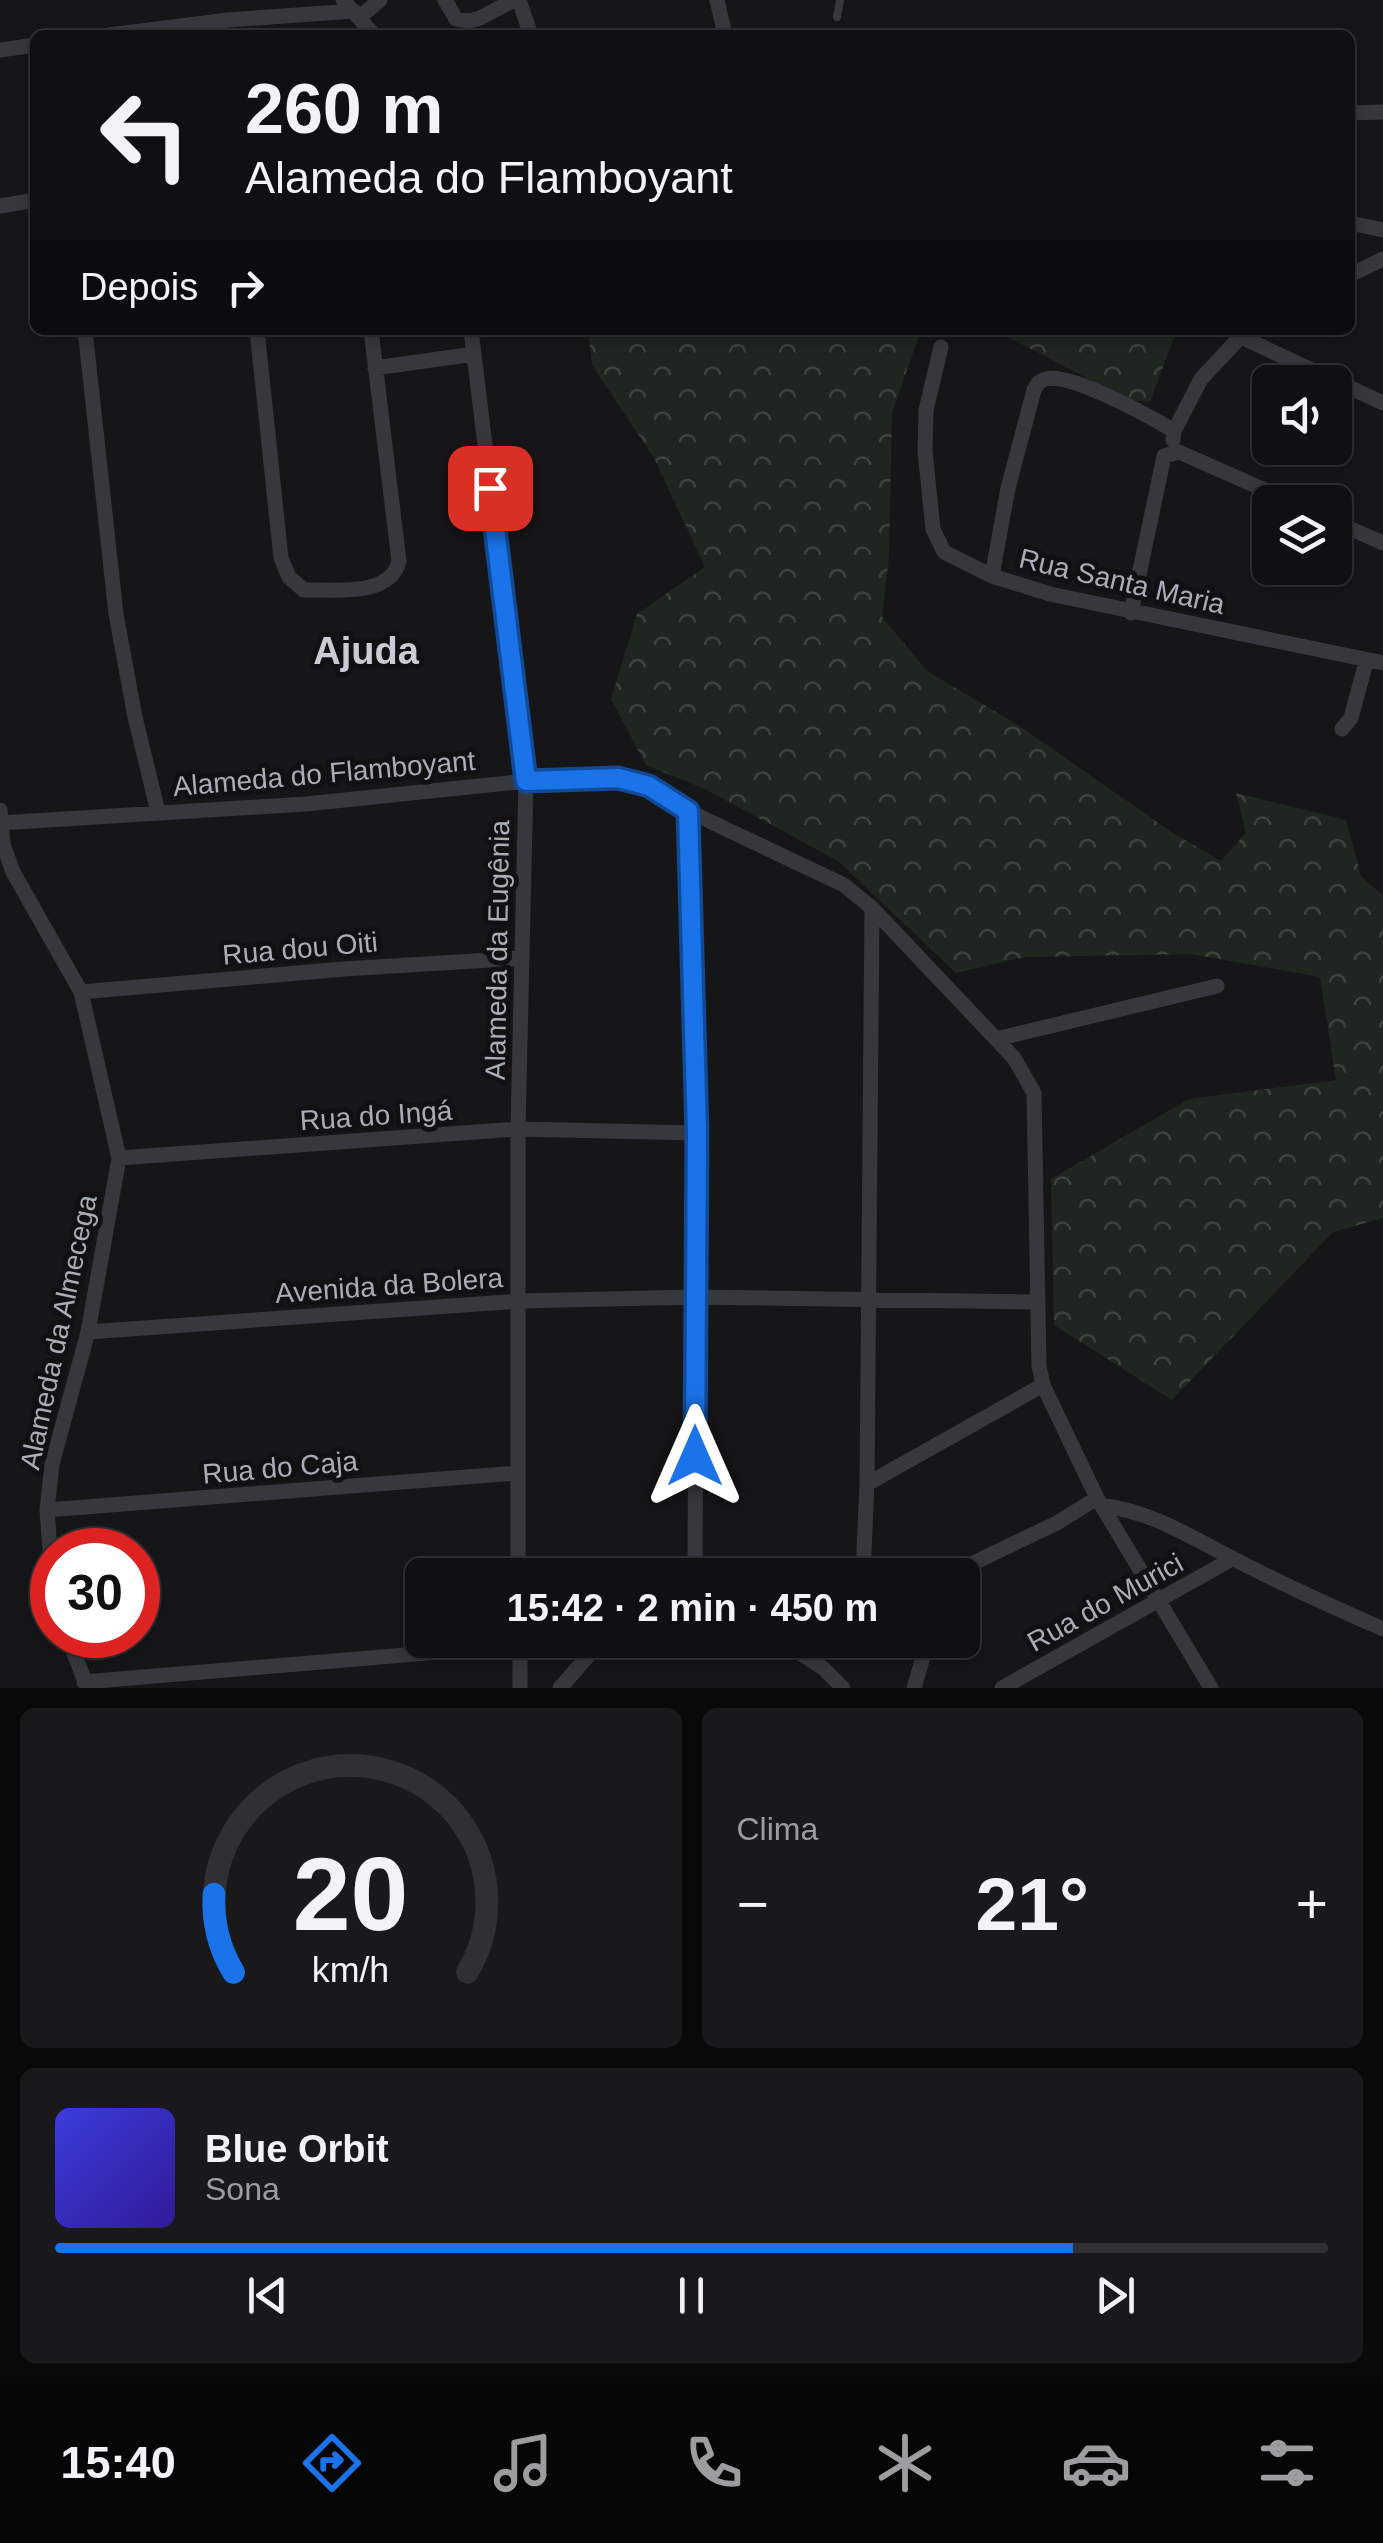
<!DOCTYPE html>
<html lang="pt">
<head>
<meta charset="utf-8">
<style>
  :root { --surface:#101012; --page:#19191b; --text:#f1f3f6; --muted:#9c9d9f; --line:#303032; --accent:#1a73e8 }
  body { margin:0; font-family:Helvetica,sans-serif; background:var(--page); color:var(--text); height:100vh; display:flex; flex-direction:column; font-size:38px; white-space:nowrap }
  * { box-sizing:border-box; margin:0 }
  p { font-size:32px; color:var(--muted) }
  .icon { flex:none; width:55px; height:55px; fill:none; stroke:currentColor; stroke-width:2; stroke-linecap:round; stroke-linejoin:round }
  .map { position:relative; height:1688px; overflow:hidden }
  .side { display:flex; flex-direction:column; gap:20px; padding:20px; background:#09090a; flex:1 }
  .side>* { flex:none }
  .top-card { position:absolute; left:30px; top:30px; width:1325px; height:305px; border-radius:15px; box-shadow:0 5px 15px #0003,0 0 0 2px var(--line); background:#101012; color:var(--text); overflow:hidden }
  .controls { position:absolute; left:1252px; top:365px; display:grid; gap:20px }
  .controls a { display:grid; place-items:center; width:100px; height:100px; border-radius:15px; background:var(--surface); box-shadow:0 5px 15px #0003,0 0 0 2px var(--line); font-size:50px }
  .speed { position:absolute; left:30px; top:1528px; display:flex; gap:20px; font-size:50px; font-weight:700; text-align:center }
  .speed>* { display:grid; place-content:center; width:130px; height:130px; border-radius:50%; background:var(--surface); box-shadow:0 5px 15px #0003,0 0 0 2px var(--line); line-height:1 }
  .speed .limit { border:15px solid #d22; background:#fff; color:#111 }
  .pin { position:absolute; display:grid; place-items:center; width:85px; height:85px; color:#fff; margin:-42px; border-radius:20px; box-shadow:0 5px 15px #0006 }
  .me { position:absolute; width:110px; margin:-55px; rotate:0deg; stroke-linejoin:round; filter:drop-shadow(0 0 8px #0008) }
  .turn { display:flex; align-items:center; gap:35px; height:210px; padding:0 50px; font-size:45px }
  .turn .icon { width:130px; height:130px; stroke-width:2.5 }
  .turn b { display:block; font-size:70px; line-height:85px }
  .then { display:flex; align-items:center; height:95px; padding:0 50px; background:#0003; gap:20px; font-size:38px }
  .big { font-size:75px; font-weight:700; line-height:1.1 }
  .side .card { flex:1; display:flex; flex-direction:column; justify-content:center; gap:15px; min-width:0; padding:0 35px; border-radius:15px; background:var(--page) }
  .side .dial { align-items:center; gap:0 }
  .dial svg { height:260px; overflow:visible; fill:none; stroke:var(--line); stroke-width:7; stroke-linecap:round; text-anchor:middle }
  .dial text { fill:var(--text); stroke:none }
  .song { display:flex; align-items:center; gap:30px }
  .cover { width:120px; height:120px; border-radius:15px; background:linear-gradient(135deg,hsl(240 70% 55%),hsl(250 70% 35%)) }
  .played { height:10px; border-radius:5px; background:linear-gradient(90deg,var(--accent) 80%,var(--line) 80%) }
  .keys { display:flex; justify-content:space-around; direction:ltr }
  .heat { display:flex; justify-content:space-between; align-items:center; font-size:55px; direction:ltr }
  .side .tiles { flex:1; display:grid; gap:20px; grid-template-columns:1fr 1fr }
  .card:last-child { grid-column:span 2 }
  .trip { position:absolute; left:405px; top:1558px; width:575px; height:100px; border-radius:15px; background:var(--surface); box-shadow:0 5px 15px #0003,0 0 0 2px var(--line); font-weight:700; line-height:100px; text-align:center }
  .menu { display:flex; height:160px; justify-content:space-around; align-items:center; background:#060607; color:var(--muted) }
  .menu .icon { width:70px; height:70px }
  .menu .on { color:var(--accent) }
  .menu b { font-size:45px; color:var(--text) }
  .map>svg:first-child { display:block }
  .forest { fill:url(#forest-crowns) }
  .lines { fill:none; stroke-linecap:round; stroke-linejoin:round }
  .lane { stroke:#37383d; stroke-width:8 }
  .street { stroke:#37383d; stroke-width:15 }
  .route-casing { stroke:#114b97; stroke-width:25 }
  .route { stroke:#1a73e8; stroke-width:18 }
  .labels { text-anchor:middle; stroke-width:10; stroke-linejoin:round; paint-order:stroke }
  .street-label { font-size:28px; fill:#a8adb8; stroke:#111113 }
  .district-label { font-size:38px; font-weight:bold; fill:#c9ccd4; stroke:#111113 }
</style>
</head>
<body>
<div class="map">
<svg width="1383" height="1688" viewBox="0 0 1383 1688">
  <defs>
    <pattern id="forest-crowns" width="20" height="18" patternUnits="userSpaceOnUse" patternTransform="scale(2.5)"><rect width="20" height="18" fill="#1e261f"/><path d="M2 6a3 3 0 1 1 6 0M12 15a3 3 0 1 1 6 0" fill="none" stroke="#3c433d"/></pattern>
  </defs>
  <rect width="100%" height="100%" fill="#161618"/>
  <path class="forest" d="M588 330H921L892 413 889 558 882 617 927 671 1018 725 1173 833 1221 861 1246 833 1236 793 1346 820 1361 876 1383 896V1218L1333 1232 1172 1400 1054 1325 1051 1179 1189 1099 1336 1080 1320 977 1191 954 1025 957 956 973 838 861 705 789 646 765 611 699 637 614 705 567 654 458 592 365Z
    M961 330H1180L1176 332 1150 402 1129 400 1000 333Z"/>
  <g class="lines">
    <path class="lane" d="M837 17 840 0"/>
    <path class="street" d="M343 0 374 35
      M445 0 456 19 470 21 480 18 514 0
      M519 0 531 35
      M717 0 725 35
      M360 17 380 0
      M109 35 228 20 354 11
      M0 50 35 45
      M1350 113 1383 112
      M0 206 35 200
      M1350 223 1383 230
      M1350 275 1383 259
      M85 330 116 614 135 717 158 812
      M257 330 281 558 289 577 304 590C334 589 390 598 399 561L371 330
      M471 330 526 781 518 1129V1575
      M1239 336 1383 403
      M941 347 926 410 925 451 933 529 944 552 992 576 1050 594 1383 663
      M375 368 474 354
      M1173 440 1174 431 1201 379 1245 332
      M1335 522 1383 543
      M992 576 1008 488 1034 390C1038 384 1038 381 1046 379 1070 372 1151 417 1174 431
      M1131 613 1164 456 1179 452 1292 502
      M1342 729 1351 718 1366 662
      M0 810 3 844 13 872 81 992 119 1158 88 1332 52 1464 47 1510 52 1575
      M688 811 697 1133 695 1575
      M0 823 306 804 526 781 600 777 634 780 688 811 844 885 872 908 1014 1058 1034 1093 1039 1366 1043 1385 1097 1498 1211 1688
      M81 992 344 969 522 958
      M996 1039 1217 986
      M119 1158 518 1129 697 1133
      M88 1332 519 1301 695 1297 1038 1302
      M867 1484 1043 1385
      M1101 1505C1156 1513 1188 1536 1236 1560 1284 1585 1333 1607 1383 1629
      M47 1510 517 1473
      M863 1575 867 1484 872 908
      M948 1575 1057 1523 1097 1498
      M67 1635 87 1687
      M520 1640V1688
      M780 1640 823 1668 843 1688
      M84 1682 582 1640
      M560 1688 602 1640
      M914 1688 928 1640
      M1002 1688 1232 1559"/>
  </g>
  <g class="lines">
    <g class="route-casing">
      <path id="route" d="M490 488 526 781 618 778 649 786 688 811 697 1133 695 1456"/>
    </g>
    <use href="#route" class="route"/>
  </g>
  <g class="labels">
    <g class="street-label">
      <text transform="translate(1122 581) rotate(13)" y="10">Rua Santa Maria</text>
      <text transform="translate(324 773) rotate(-5)" y="10">Alameda do Flamboyant</text>
      <text transform="translate(300 948) rotate(-5)" y="10">Rua dou Oiti</text>
      <text transform="translate(497 950) rotate(-89)" y="10">Alameda da Eugênia</text>
      <text transform="translate(376 1115) rotate(-4)" y="10">Rua do Ingá</text>
      <text transform="translate(389 1285) rotate(-4)" y="10">Avenida da Bolera</text>
      <text transform="translate(58 1332) rotate(-78)" y="10">Alameda da Almecega</text>
      <text transform="translate(280 1467) rotate(-5)" y="10">Rua do Caja</text>
      <text transform="translate(1105 1602) rotate(-29)" y="10">Rua do Murici</text>
    </g>
    <g class="district-label">
      <text x="366" y="664">Ajuda</text>
    </g>
  </g>
</svg>
<div class="controls">
<a><svg class="icon" aria-label="sound" viewBox="0 0 24 24"><path d="M4 9h4l5-4v14l-5-4H4zM17 9q2 3 0 6"/></svg></a>
<a><svg class="icon" aria-label="layers" viewBox="0 0 24 24"><path d="M12 4l9 5-9 5-9-5zM3 14l9 5 9-5"/></svg></a>
</div>
<div class="speed"><div class="limit">30</div></div>
<div class="pin" style="left:490px;top:488px;background:#d93025"><svg class="icon" aria-label="arrive" viewBox="0 0 24 24"><path d="M6 21V4h12l-3 4 3 4H6"/></svg></div>
<svg class="me" style="left:695px;top:1456px" viewBox="-20 -20 40 40"><path d="M0-17L14 15 0 8-14 15z" fill="#1a73e8" stroke="#fff" stroke-width="4"/></svg>
<div class="trip">15:42 · 2 min · 450 m</div>
<div class="top-card">
<div class="turn"><svg class="icon" aria-label="left" viewBox="0 0 24 24"><path d="M17 20v-9H6M10 6l-5 5 5 5"/></svg><div><b>260 m</b>Alameda do Flamboyant</div></div>
<div class="then">Depois<svg class="icon" aria-label="right" viewBox="0 0 24 24"><path d="M7 20v-9h11M14 6l5 5-5 5"/></svg></div>
</div>
</div>
<section class="side">
<div class="tiles">
<div class="card dial"><svg viewBox="0 0 100 80">
<path d="M14 69A42 42 0 1 1 86 69"/>
<path d="M14 69A42 42 0 0 1 8 45" stroke="#1a73e8"/>
<text x="50" y="56" font-size="32" font-weight="700">20</text>
<text x="50" y="72" font-size="11">km/h</text>
</svg></div>
<div class="card"><p>Clima</p>
<div class="heat"><a>−</a><b class="big">21°</b><a>+</a></div>
</div>
<div class="card">
<div class="song"><i class="cover"></i><div><b>Blue Orbit</b><p>Sona</p></div></div>
<div class="played"></div>
<div class="keys"><svg class="icon" aria-label="previous" viewBox="0 0 24 24"><path d="M18 5L8 12l10 7zM5 5v14"/></svg><svg class="icon" aria-label="pause" viewBox="0 0 24 24"><path d="M8 5v14M16 5v14"/></svg><svg class="icon" aria-label="next" viewBox="0 0 24 24"><path d="M6 5l10 7-10 7zM19 5v14"/></svg></div>
</div>
</div>
</section>
<nav class="menu">
<b>15:40</b>
<svg class="icon on" aria-label="directions" viewBox="0 0 24 24"><path d="M12 3l9 9-9 9-9-9zM9 14v-3h6M13 9l2 2-2 2"/></svg>
<svg class="icon" aria-label="music" viewBox="0 0 24 24"><path d="M9 18V5l10-2v13"/><circle cx="6" cy="18" r="3"/><circle cx="16" cy="16" r="3"/></svg>
<svg class="icon" aria-label="phone" viewBox="0 0 24 24"><path d="M5 4h4l2 5-3 2q2 4 5 5l2-3 5 2v4C11 20 4 13 5 4z"/></svg>
<svg class="icon" aria-label="climate" viewBox="0 0 24 24"><path d="M12 3v18M4 7l16 10M4 17L20 7"/></svg>
<svg class="icon" aria-label="car" viewBox="0 0 24 24"><path d="M5 17H2v-5l4-1 3-4h7l3 4 3 1v5h-3M9 17h6M6 11h13"/><circle cx="7" cy="17" r="2"/><circle cx="17" cy="17" r="2"/></svg>
<svg class="icon" aria-label="filters" viewBox="0 0 24 24"><path d="M4 7h16M4 17h16"/><circle cx="9" cy="7" r="2"/><circle cx="15" cy="17" r="2"/></svg>
</nav>
</body>
</html>
